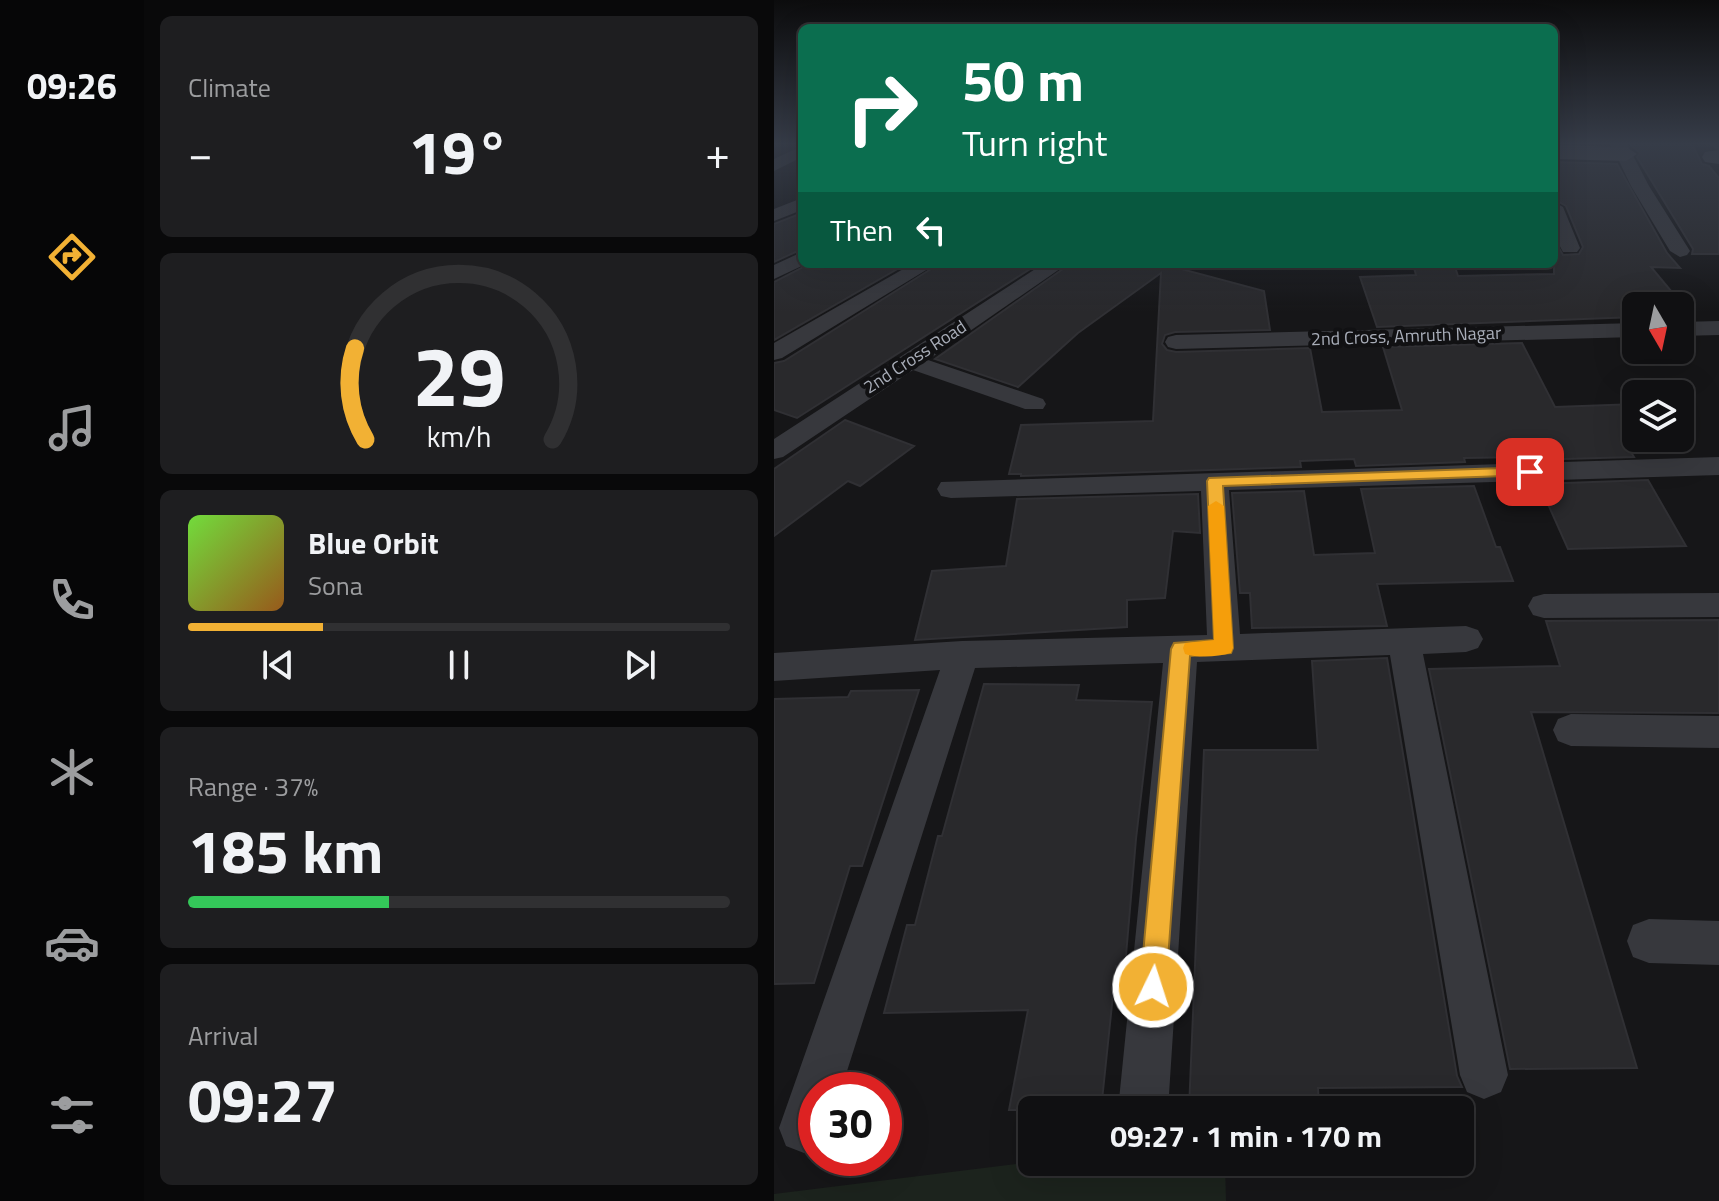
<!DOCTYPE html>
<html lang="en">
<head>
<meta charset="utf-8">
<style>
  :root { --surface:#101012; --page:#1e1e20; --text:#f1f3f6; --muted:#9c9d9f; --line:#303032; --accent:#f2b134 }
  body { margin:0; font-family:"Titillium Web",sans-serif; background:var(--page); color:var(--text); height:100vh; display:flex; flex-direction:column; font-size:30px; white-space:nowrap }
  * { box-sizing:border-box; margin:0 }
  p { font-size:26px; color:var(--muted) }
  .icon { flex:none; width:44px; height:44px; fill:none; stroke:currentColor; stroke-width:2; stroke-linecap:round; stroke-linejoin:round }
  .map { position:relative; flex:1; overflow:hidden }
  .side { display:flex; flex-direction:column; gap:16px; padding:16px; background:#09090a; width:630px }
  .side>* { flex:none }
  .guide { position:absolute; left:24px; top:24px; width:760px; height:244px; border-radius:12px; box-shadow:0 8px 32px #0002,0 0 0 2px var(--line); background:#0b6e4f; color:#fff; overflow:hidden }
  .needle { width:52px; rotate:171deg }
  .fabs { position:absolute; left:848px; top:292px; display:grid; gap:16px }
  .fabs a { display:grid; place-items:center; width:72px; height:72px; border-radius:12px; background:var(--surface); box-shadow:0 8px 32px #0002,0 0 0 2px var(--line); font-size:40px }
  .speed { position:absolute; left:24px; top:1072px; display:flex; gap:16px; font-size:40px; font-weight:700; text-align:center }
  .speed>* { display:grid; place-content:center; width:104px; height:104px; border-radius:50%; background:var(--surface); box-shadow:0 8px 32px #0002,0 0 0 2px var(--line); line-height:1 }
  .speed .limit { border:12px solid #d22; background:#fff; color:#111 }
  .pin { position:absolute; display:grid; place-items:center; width:68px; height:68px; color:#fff; margin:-34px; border-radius:16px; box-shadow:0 4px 12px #0006 }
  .me { position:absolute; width:88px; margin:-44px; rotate:4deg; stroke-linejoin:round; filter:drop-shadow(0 0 6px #0008) }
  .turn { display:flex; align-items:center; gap:28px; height:168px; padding:0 32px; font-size:36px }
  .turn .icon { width:104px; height:104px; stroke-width:2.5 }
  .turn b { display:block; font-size:56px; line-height:68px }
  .then { display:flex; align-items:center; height:76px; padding:0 32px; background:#0003; gap:16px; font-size:30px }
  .big { font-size:60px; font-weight:700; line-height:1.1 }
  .side .tile { flex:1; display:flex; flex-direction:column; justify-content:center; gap:12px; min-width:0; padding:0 28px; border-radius:12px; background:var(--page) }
  .side .dial { align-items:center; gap:0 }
  .dial svg { height:208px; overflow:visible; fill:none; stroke:var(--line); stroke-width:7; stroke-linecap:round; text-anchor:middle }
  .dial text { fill:var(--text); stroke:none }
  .song { display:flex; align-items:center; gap:24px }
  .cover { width:96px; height:96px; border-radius:12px; background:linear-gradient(135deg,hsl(100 70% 55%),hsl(30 70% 35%)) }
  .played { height:8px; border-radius:4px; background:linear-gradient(90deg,var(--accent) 25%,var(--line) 25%) }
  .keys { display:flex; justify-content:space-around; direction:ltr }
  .heat { display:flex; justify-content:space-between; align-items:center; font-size:44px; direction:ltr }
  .charge { height:12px; border-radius:6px; background:linear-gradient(90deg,#34c759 37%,var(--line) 0) }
  .trip { position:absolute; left:244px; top:1096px; width:456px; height:80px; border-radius:12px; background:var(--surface); box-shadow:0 8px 32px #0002,0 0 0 2px var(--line); font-weight:700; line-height:80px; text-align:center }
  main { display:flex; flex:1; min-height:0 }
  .dock { display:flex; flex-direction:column; width:144px; justify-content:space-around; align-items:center; background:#060607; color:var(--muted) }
  .dock .icon { width:56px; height:56px }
  .dock .on { color:var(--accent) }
  .dock b { font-size:36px; color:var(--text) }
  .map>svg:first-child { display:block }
  .green { fill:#1c231d }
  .building { fill:#29292c; stroke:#303034; stroke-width:2 }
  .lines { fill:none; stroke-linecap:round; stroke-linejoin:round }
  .street { fill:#37383d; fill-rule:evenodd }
  .secondary { fill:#45474d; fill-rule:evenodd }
  .route { fill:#f2b134; stroke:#9d7322; stroke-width:2 }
  .slow { fill:#f59e0b }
  .labels { text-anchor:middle; stroke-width:8; stroke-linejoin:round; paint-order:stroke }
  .far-street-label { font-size:18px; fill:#a8adb8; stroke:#111113 }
</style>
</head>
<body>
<main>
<nav class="dock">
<b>09:26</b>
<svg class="icon on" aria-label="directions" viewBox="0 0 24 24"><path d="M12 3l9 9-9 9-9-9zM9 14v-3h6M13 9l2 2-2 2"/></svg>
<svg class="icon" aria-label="music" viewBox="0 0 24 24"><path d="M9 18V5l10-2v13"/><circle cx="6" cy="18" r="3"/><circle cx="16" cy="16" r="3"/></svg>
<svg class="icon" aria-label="phone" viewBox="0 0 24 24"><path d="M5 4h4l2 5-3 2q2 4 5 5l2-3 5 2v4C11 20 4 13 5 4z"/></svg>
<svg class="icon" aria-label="climate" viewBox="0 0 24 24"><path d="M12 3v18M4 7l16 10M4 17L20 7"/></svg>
<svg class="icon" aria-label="car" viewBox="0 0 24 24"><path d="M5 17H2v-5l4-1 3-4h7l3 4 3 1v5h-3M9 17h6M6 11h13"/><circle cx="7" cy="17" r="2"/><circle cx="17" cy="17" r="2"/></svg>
<svg class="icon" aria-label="filters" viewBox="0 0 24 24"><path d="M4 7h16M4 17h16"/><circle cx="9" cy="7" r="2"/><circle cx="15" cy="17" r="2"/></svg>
</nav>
<section class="side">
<div class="tile"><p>Climate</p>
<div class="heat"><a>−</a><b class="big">19°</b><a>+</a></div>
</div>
<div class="tile dial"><svg viewBox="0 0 100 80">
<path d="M14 69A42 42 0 1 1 86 69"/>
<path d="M14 69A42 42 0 0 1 10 34" stroke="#f2b134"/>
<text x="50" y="56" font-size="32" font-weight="700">29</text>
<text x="50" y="72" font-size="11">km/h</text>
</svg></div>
<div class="tile">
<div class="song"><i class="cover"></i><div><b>Blue Orbit</b><p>Sona</p></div></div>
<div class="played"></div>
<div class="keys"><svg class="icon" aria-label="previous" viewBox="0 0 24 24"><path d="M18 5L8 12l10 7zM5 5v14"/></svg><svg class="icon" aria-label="pause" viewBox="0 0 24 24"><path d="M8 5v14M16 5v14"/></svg><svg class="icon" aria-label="next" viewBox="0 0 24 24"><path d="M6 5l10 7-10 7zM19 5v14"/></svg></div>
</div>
<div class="tile"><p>Range · 37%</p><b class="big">185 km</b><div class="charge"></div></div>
<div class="tile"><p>Arrival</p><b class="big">09:27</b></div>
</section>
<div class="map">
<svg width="945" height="1201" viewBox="0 0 945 1201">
  <rect width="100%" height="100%" fill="#161618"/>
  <path class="green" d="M258 1162H451L452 1201H0V1194Z"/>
  <path class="building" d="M856 144H918L928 164 935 166 945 178V254H918L919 249 863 157 866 153Z
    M780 162 843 164 893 253 906 268 877 267 917 315 906 316V306H862V317L603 327 586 277 642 275 639 264H680L684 276 780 274V239L789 255 805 254 809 247 792 206 780 199Z
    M28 213V249L0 262V224Z
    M35 264H132L0 340V282Z
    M165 264H264L23 418 0 410V363L10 361Z
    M296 264H398L396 266 490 291 496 330 401 332 391 335 388 344 393 350 402 352 536 348 548 412 628 410 609 347 748 343 781 407 862 404V452H857L860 457 754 460 752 457 690 458 691 462 582 466 580 459 526 461 527 467 247 476V474H235L247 425 379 421 387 273 304 333 244 387 161 359Z
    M71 420 140 446 86 486 74 481 0 536V469Z
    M874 480 912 546 794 549 765 484Z
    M700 486 722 547H726L739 581 603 584 613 626 478 628 476 593H466L458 493 530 491 540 555 601 553 587 489Z
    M424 494 426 533 399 531 391 598 353 600V627L141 640 158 571 232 566 243 499Z
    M945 620V713L757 712 863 1068 736 1069 655 669 786 666 772 621Z
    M613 658 683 1076 688 1087 544 1088 545 1109 415 1110 430 750H544L538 661Z
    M210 684 305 685 302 700 378 702 362 839 351 967 342 966 327 1110H235L254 1010 110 1013 133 925H141L164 836H168Z
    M145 690 88 866H76L40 983 0 984V699L74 697 77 691Z"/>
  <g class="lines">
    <path class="street" d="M837 144H853L875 186 916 251 913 255 906 257 896 251 857 186Z
      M935 144H945V151Z
      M28 146V157L0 171V159Z
      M28 198V210L0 221V209Z
      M780 202 789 207 806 248 803 252H789C779 235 780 221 780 202Z
      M28 252V264H32L0 279V265Z
      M138 264H162L8 358 0 360V343Z
      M269 264H293L154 360 269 399 272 404 269 409H251L139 370 9 457 0 459V439Z
      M945 321V335L906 336V322Z
      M862 323V337L402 349 394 347 391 342 394 337 402 335Z
      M945 457V475L455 490 466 634 692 626 704 630 709 639 704 648 692 652 649 654 734 1075 727 1092 710 1099 693 1092 686 1075 616 655 423 662 394 1110H344L389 663 201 668 67 1090H42V1148L30 1153 12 1146 5 1128 166 670 0 681V653L188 641 433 635 427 491 177 498 167 496 163 489 167 482Z
      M945 593V617L770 618 759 615 754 606 759 597 770 594Z
      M797 714 945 716V748L797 746 784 741 779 730 784 719Z
      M875 919 945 921V965L875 963 859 957 853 941 859 925Z"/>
    <path class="secondary" d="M780 145 852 147 863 154 852 161 780 159Z
      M945 150V164L931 162 928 157 931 152Z"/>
  </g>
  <linearGradient id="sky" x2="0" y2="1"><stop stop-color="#0c0c0d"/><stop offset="0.46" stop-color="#363c48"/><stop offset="1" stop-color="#363c48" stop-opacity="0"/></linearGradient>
  <rect width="945" height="312" fill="url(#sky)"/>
  <path class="route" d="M756 467 764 472 761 475 449 486 459 648 457 653 416 656 392 987 389 996 379 1000 370 996 366 987 397 649 400 643 440 640 433 481 435 478Z"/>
  <path class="slow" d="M442 501 450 506 459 648 457 653C444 657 424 658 411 654L409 648 411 643 440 640 434 506Z"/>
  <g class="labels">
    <g class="far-street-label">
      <text transform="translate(632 336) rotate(-2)" y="6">2nd Cross, Amruth Nagar</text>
      <text transform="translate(141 357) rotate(-33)" y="6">2nd Cross Road</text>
    </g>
  </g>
</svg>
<div class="fabs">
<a><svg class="needle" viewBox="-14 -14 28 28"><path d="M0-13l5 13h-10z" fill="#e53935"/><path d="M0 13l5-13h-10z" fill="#9c9d9f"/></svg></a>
<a><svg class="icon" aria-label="layers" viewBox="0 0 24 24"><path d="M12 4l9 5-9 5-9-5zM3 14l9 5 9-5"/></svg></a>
</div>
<div class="speed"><div class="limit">30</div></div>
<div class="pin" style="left:756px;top:472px;background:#d93025"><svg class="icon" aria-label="arrive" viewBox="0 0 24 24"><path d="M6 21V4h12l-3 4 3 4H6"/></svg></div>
<svg class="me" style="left:379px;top:987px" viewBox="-20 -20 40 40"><circle r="17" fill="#f2b134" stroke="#fff" stroke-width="3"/><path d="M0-11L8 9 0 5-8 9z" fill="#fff"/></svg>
<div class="trip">09:27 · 1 min · 170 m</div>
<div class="guide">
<div class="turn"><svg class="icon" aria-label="right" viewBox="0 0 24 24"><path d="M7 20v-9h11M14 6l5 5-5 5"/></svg><div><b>50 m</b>Turn right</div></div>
<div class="then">Then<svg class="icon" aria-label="left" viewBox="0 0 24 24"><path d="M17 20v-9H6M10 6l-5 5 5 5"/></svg></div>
</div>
</div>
</main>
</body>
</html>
